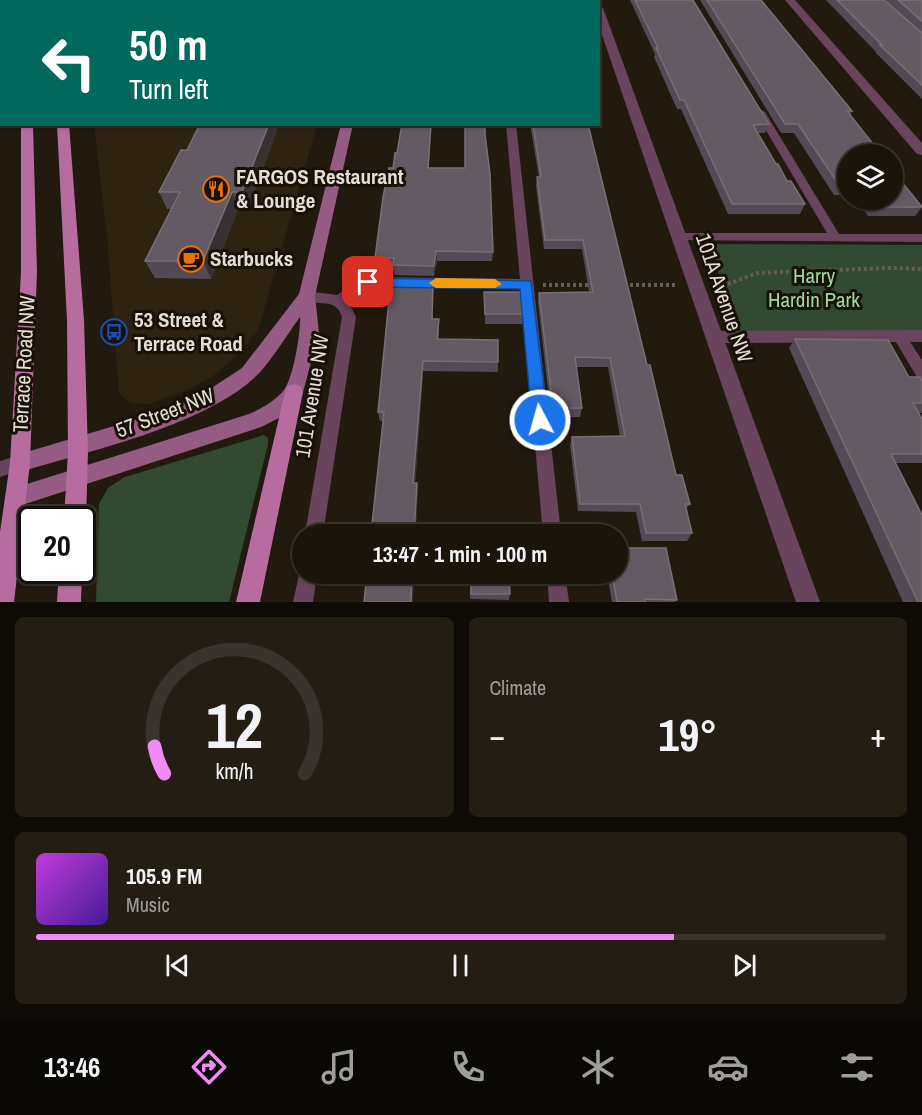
<!DOCTYPE html>
<html lang="en">
<head>
<meta charset="utf-8">
<style>
  :root { --surface:#1a140b; --page:#231d14; --text:#f1f3f6; --muted:#9f9e9d; --line:#38332c; --accent:#ef8bf7 }
  body { margin:0; font-family:"Archivo Narrow",sans-serif; background:var(--page); color:var(--text); height:100vh; display:flex; flex-direction:column; font-size:22px; white-space:nowrap }
  * { box-sizing:border-box; margin:0 }
  p { font-size:20px; color:var(--muted) }
  .icon { flex:none; width:33px; height:33px; fill:none; stroke:currentColor; stroke-width:2; stroke-linecap:round; stroke-linejoin:round }
  .map { position:relative; height:602px; overflow:hidden }
  .panel { display:flex; flex-direction:column; gap:15px; padding:15px; background:#0e0b06; flex:1 }
  .panel>* { flex:none }
  .guide { position:absolute; left:0px; top:0px; width:600px; height:126px; box-shadow:0 2px 4px #0004,0 0 0 2px var(--line); background:#00695c; color:#fff; overflow:hidden }
  .tools { position:absolute; left:837px; top:144px; display:grid; gap:12px }
  .tools a { display:grid; place-items:center; width:66px; height:66px; border-radius:50%; background:var(--surface); box-shadow:0 2px 4px #0004,0 0 0 2px var(--line); font-size:30px }
  .speed { position:absolute; left:18px; top:506px; display:flex; gap:12px; font-size:30px; font-weight:700; text-align:center }
  .speed>* { display:grid; place-content:center; width:78px; height:78px; border-radius:50%; background:var(--surface); box-shadow:0 2px 4px #0004,0 0 0 2px var(--line); line-height:1 }
  .speed .limit { border:3px solid #111; border-radius:9px; background:#fff; color:#111 }
  .pin { position:absolute; display:grid; place-items:center; width:51px; height:51px; color:#fff; margin:-26px; border-radius:12px; box-shadow:0 3px 9px #0006 }
  .me { position:absolute; width:66px; margin:-33px; rotate:354deg; stroke-linejoin:round; filter:drop-shadow(0 0 4px #0008) }
  .turn { display:flex; align-items:center; gap:21px; height:126px; padding:0 30px; font-size:27px }
  .turn .icon { width:78px; height:78px; stroke-width:2.5 }
  .turn b { display:block; font-size:42px; line-height:51px }
  .big { font-size:45px; font-weight:800; line-height:1.1 }
  .panel .widget { flex:1; display:flex; flex-direction:column; justify-content:center; gap:9px; min-width:0; padding:0 21px; border-radius:9px; background:var(--page) }
  .panel .dial { align-items:center; gap:0 }
  .dial svg { height:156px; overflow:visible; fill:none; stroke:var(--line); stroke-width:7; stroke-linecap:round; text-anchor:middle }
  .dial text { fill:var(--text); stroke:none }
  .song { display:flex; align-items:center; gap:18px }
  .cover { width:72px; height:72px; border-radius:9px; background:linear-gradient(135deg,hsl(290 70% 55%),hsl(260 70% 35%)) }
  .played { height:6px; border-radius:3px; background:linear-gradient(90deg,var(--accent) 75%,var(--line) 75%) }
  .keys { display:flex; justify-content:space-around; direction:ltr }
  .heat { display:flex; justify-content:space-between; align-items:center; font-size:33px; direction:ltr }
  .panel .tiles { flex:1; display:grid; gap:15px; grid-template-columns:1fr 1fr }
  .widget:last-child { grid-column:span 2 }
  .trip { position:absolute; left:292px; top:524px; width:336px; height:60px; border-radius:30px; background:var(--surface); box-shadow:0 2px 4px #0004,0 0 0 2px var(--line); font-weight:800; line-height:60px; text-align:center }
  .dock { display:flex; height:96px; justify-content:space-around; align-items:center; background:#0a0804; color:var(--muted) }
  .dock .icon { width:42px; height:42px }
  .dock .selected { color:var(--accent) }
  .dock b { font-size:27px; color:var(--text) }
  .map>svg:first-child { display:block }
  .built { fill:#2e2211 }
  .green { fill:#334a32 }
  .lines { fill:none; stroke-linecap:round; stroke-linejoin:round }
  .path-far1 { stroke:#635c52; stroke-width:2; stroke-dasharray:2 2; stroke-linecap:butt }
  .path { stroke:#635c52; stroke-width:4; stroke-dasharray:3 3; stroke-linecap:butt }
  .service { fill:#69455d; fill-rule:evenodd }
  .minor { fill:#69455d; fill-rule:evenodd }
  .secondary { fill:#955b83; fill-rule:evenodd }
  .primary { fill:#b76c9f; fill-rule:evenodd }
  .wall { fill:#544a55 }
  .shaded-wall { fill:#393033 }
  .building { fill:#635a63; stroke:#786f75; stroke-width:1.5 }
  .route { fill:#1a73e8; stroke:#114b97; stroke-width:1.5 }
  .slow { fill:#f59e0b }
  .labels { text-anchor:middle; stroke-width:6; stroke-linejoin:round; paint-order:stroke }
  .poi-label { font-size:21px; font-weight:bold; fill:#e4ded7; stroke:#191107; text-anchor:start }
  .park-label { font-size:21px; fill:#9dd99c; stroke:#191107 }
  .street-label { font-size:21px; fill:#e4ded7; stroke:#191107 }
</style>
</head>
<body>
<div class="map">
<svg width="922" height="602" viewBox="0 0 922 602">
  <rect width="100%" height="100%" fill="#221a0f"/>
  <path class="built" d="M94 125H317L258 331 234 358 212 377 185 391 149 404 131 403 119 394 107 237Z"/>
  <path class="green" d="M707 244 922 245V331L741 332Z
    M264 435 268 438V444L229 602H96L99 504 108 488 125 477Z"/>
  <g class="lines">
    <path class="path-far1" d="M59 0 61 2"/>
    <path class="path" d="M543 285H590
      M624 285H677
      M716 285 728 284 757 273 887 268 922 269"/>
    <path class="service" d="M82 0H90L81 2Z
      M495 0H503V2H495Z
      M0 34H2V38H0Z
      M760 109 765 112 839 234H922V242L675 240 673 237 675 234 679 233H827L755 112Z
      M506 124H516L561 534H543L521 289 370 287 348 301 356 317 323 534H305L342 317C336 294 311 310 300 296L307 291 337 295 353 284 368 277 520 279Z
      M922 330V342H910L922 360V379L917 377 896 342 714 343 709 341 707 337 709 333 714 331Z
      M20 455 26 458 28 463 26 468 0 477V461Z
      M301 566H303V573H317L313 602H293Z
      M547 573H565L569 602H549Z"/>
    <path class="minor" d="M785 0H795L922 143V155L917 154Z
      M598 5 603 8 820 602H796L598 23Z"/>
    <path class="secondary" d="M371 0H381V2H371Z
      M341 124H353L315 296 319 333 303 392 283 416 261 427 16 507 8 504 5 497 8 490 249 414C262 408 274 402 284 390 293 379 301 332 300 317 286 336 270 364 253 379 199 427 89 451 20 472L13 470 10 463 13 456 20 454 151 415 187 401 213 387 242 368 299 294Z"/>
    <path class="primary" d="M0 0H5L6 2H2V5Z
      M27 0H37V2H27Z
      M21 124H33L37 272 30 463 14 602H0V532L10 463 21 272Z
      M57 124H69L84 320 88 452 86 519 82 527V519H64L68 452 67 320Z
      M294 384 301 386 303 392 260 602H236L285 392 287 386Z
      M59 570H82L81 602H57Z"/>
  </g>
  <path class="wall" d="M414 0H494L493 2H414Z
    M630 0H693L769 124 765 133H758L776 164 805 204 800 214H728L681 109H677L654 57 655 54Z
    M700 0H761L852 111 850 115 848 154V195H834L794 133H781Z
    M826 0H884L916 28 885 0H922V99L876 53V52Z
    M279 124 248 210 238 209 211 279 155 278 145 261 171 209H167L159 192 187 150Z
    M530 124H588L647 365 676 475 690 504 686 509 692 533 687 541H642L636 512 578 511 570 445 572 437 620 436 608 367H576L582 408 580 417H551L538 303 539 293 589 292 582 249H544L536 186 537 177H539Z
    M397 153 429 168 493 252 492 261H437L434 276 394 275 393 268H376L375 258 393 168Z
    M857 200H892L922 207 915 216H868Z
    M433 280V319H439V339L498 362V372L423 371 415 483H417L418 491 383 421H380L378 412Z
    M484 292 523 314 522 324H485Z
    M795 339 922 381V413H918L922 419V463H895L922 602H903L789 348Z
    M471 573 510 594 509 600 470 599Z
    M607 573H618L677 600 675 602H612Z"/>
  <path class="shaded-wall" d="M269 124H279L248 210 242 192Z
    M431 124H432L428 178V168Z
    M232 192 238 209 211 279 203 261Z
    M436 251 437 261 434 276V266Z
    M433 280 434 290 432 330V319Z
    M423 361V371L415 491 413 483Z
    M417 483 418 491 416 534H414Z
    M412 573H414L413 602H411Z"/>
  <path class="building" d="M238 0H326L325 1H330L237 2Z
    M414 0H483V2H414Z
    M507 0H559V2H507Z
    M635 0H693L769 124 753 125 776 164H778L787 181H791L805 204H732L684 100H680L656 48H658Z
    M707 0H761L852 111H847L881 154H848V185H839L798 124H785Z
    M837 0H884L922 33V85L880 45H882Z
    M898 0H922V21Z
    M200 124H269L242 192H232L203 261H145L180 192H159L181 150H187Z
    M402 124H431L428 168H465V124H485V134L490 174 493 252 436 251 434 266 393 265 394 258H375L383 197 389 168H393L395 153H397Z
    M533 124H588L647 365H650L676 475H682L690 504H685L692 533H646L640 504H580L572 437 625 436 610 358 575 357 582 408H553L539 293 593 292 583 240H545L537 177H541Z
    M892 170 922 207H874L869 200H892Z
    M391 279 433 280 432 319H439L437 339 498 340V362L423 361 413 483H417L414 534H371L384 412H378Z
    M484 292H521L523 314H485Z
    M795 339 888 340 909 377H920L922 381V403H913L922 419V454H891L922 515V602H918Z
    M472 524 507 525 508 534H472Z
    M618 548H666L677 600 645 599V602H617L612 573H618Z
    M367 573H412L411 602H364Z
    M471 573H509L510 594H471Z"/>
  <path class="route" d="M368 278 531 281 548 420 546 425 540 427 535 425 532 420 520 289 368 287 361 282Z"/>
  <path class="slow" d="M436 278 495 279 502 284 495 288H436L429 283Z"/>
  <defs>
    <g id="restaurant-ring" transform="scale(1.35)"><circle r="9.5" fill="#191107" stroke="#e8710a" stroke-width="1.5"/><path d="M-5-6h1v4h1v-4h1v4h1v-4h1v5L-1.5 .5V6h-2V.5L-5-1ZM5-6V6H3V1.5H1.5Q1.5-4 5-6Z" fill="#e8710a"/></g>
    <g id="cafe-ring" transform="scale(1.35)"><circle r="9.5" fill="#191107" stroke="#e8710a" stroke-width="1.5"/><path d="M-5.5-4.5H6V0H3Q3 3.5 0 3.5H-2.5Q-5.5 3.5-5.5 0ZM3-3.2v2h1.7v-2ZM-6 4.5H4V6H-6Z" fill="#e8710a"/></g>
    <g id="bus-ring" transform="scale(1.35)"><circle r="9.5" fill="#191107" stroke="#1a4fb4" stroke-width="1.5"/><path d="M-5-6H5V4H4V6H2V4H-2V6H-4V4H-5ZM-3.5-4V0h7V-4ZM-3.5 1.2v1.5H-2V1.2ZM2 1.2v1.5H3.5V1.2Z" fill="#1a4fb4"/></g>
  </defs>
  <g fill-rule="evenodd">
    <use href="#restaurant-ring" x="216" y="189"/>
    <use href="#cafe-ring" x="191" y="259"/>
    <use href="#bus-ring" x="114" y="332"/>
  </g>
  <g class="labels">
    <g class="poi-label">
      <text x="236" y="184">FARGOS Restaurant<tspan x="236" dy="24">&amp; Lounge</tspan></text>
      <text x="210" y="266">Starbucks</text>
      <text x="134" y="327">53 Street &amp;<tspan x="134" dy="24">Terrace Road</tspan></text>
    </g>
    <g class="park-label">
      <text x="814" y="283">Harry<tspan x="814" dy="24">Hardin Park</tspan></text>
    </g>
    <g class="street-label">
      <text transform="translate(724 298) rotate(71)" y="7">101A Avenue NW</text>
      <text transform="translate(24 364) rotate(-87)" y="7">Terrace Road NW</text>
      <text transform="translate(312 396) rotate(-81)" y="7">101 Avenue NW</text>
      <text transform="translate(165 413) rotate(-21)" y="7">57 Street NW</text>
    </g>
  </g>
</svg>
<div class="tools">
<a><svg class="icon" aria-label="layers" viewBox="0 0 24 24"><path d="M12 4l9 5-9 5-9-5zM3 14l9 5 9-5"/></svg></a>
</div>
<div class="speed"><div class="limit">20</div></div>
<div class="pin" style="left:368px;top:282px;background:#d93025"><svg class="icon" aria-label="arrive" viewBox="0 0 24 24"><path d="M6 21V4h12l-3 4 3 4H6"/></svg></div>
<svg class="me" style="left:540px;top:420px" viewBox="-20 -20 40 40"><circle r="17" fill="#1a73e8" stroke="#fff" stroke-width="3"/><path d="M0-11L8 9 0 5-8 9z" fill="#fff"/></svg>
<div class="trip">13:47 · 1 min · 100 m</div>
<div class="guide">
<div class="turn"><svg class="icon" aria-label="left" viewBox="0 0 24 24"><path d="M17 20v-9H6M10 6l-5 5 5 5"/></svg><div><b>50 m</b>Turn left</div></div>
</div>
</div>
<section class="panel">
<div class="tiles">
<div class="widget dial"><svg viewBox="0 0 100 80">
<path d="M14 69A42 42 0 1 1 86 69"/>
<path d="M14 69A42 42 0 0 1 9 55" stroke="#ef8bf7"/>
<text x="50" y="56" font-size="32" font-weight="700">12</text>
<text x="50" y="72" font-size="11">km/h</text>
</svg></div>
<div class="widget"><p>Climate</p>
<div class="heat"><a>−</a><b class="big">19°</b><a>+</a></div>
</div>
<div class="widget">
<div class="song"><i class="cover"></i><div><b>105.9 FM</b><p>Music</p></div></div>
<div class="played"></div>
<div class="keys"><svg class="icon" aria-label="previous" viewBox="0 0 24 24"><path d="M18 5L8 12l10 7zM5 5v14"/></svg><svg class="icon" aria-label="pause" viewBox="0 0 24 24"><path d="M8 5v14M16 5v14"/></svg><svg class="icon" aria-label="next" viewBox="0 0 24 24"><path d="M6 5l10 7-10 7zM19 5v14"/></svg></div>
</div>
</div>
</section>
<nav class="dock">
<b>13:46</b>
<svg class="icon selected" aria-label="directions" viewBox="0 0 24 24"><path d="M12 3l9 9-9 9-9-9zM9 14v-3h6M13 9l2 2-2 2"/></svg>
<svg class="icon" aria-label="music" viewBox="0 0 24 24"><path d="M9 18V5l10-2v13"/><circle cx="6" cy="18" r="3"/><circle cx="16" cy="16" r="3"/></svg>
<svg class="icon" aria-label="phone" viewBox="0 0 24 24"><path d="M5 4h4l2 5-3 2q2 4 5 5l2-3 5 2v4C11 20 4 13 5 4z"/></svg>
<svg class="icon" aria-label="climate" viewBox="0 0 24 24"><path d="M12 3v18M4 7l16 10M4 17L20 7"/></svg>
<svg class="icon" aria-label="car" viewBox="0 0 24 24"><path d="M5 17H2v-5l4-1 3-4h7l3 4 3 1v5h-3M9 17h6M6 11h13"/><circle cx="7" cy="17" r="2"/><circle cx="17" cy="17" r="2"/></svg>
<svg class="icon" aria-label="filters" viewBox="0 0 24 24"><path d="M4 7h16M4 17h16"/><circle cx="9" cy="7" r="2"/><circle cx="15" cy="17" r="2"/></svg>
</nav>
</body>
</html>
